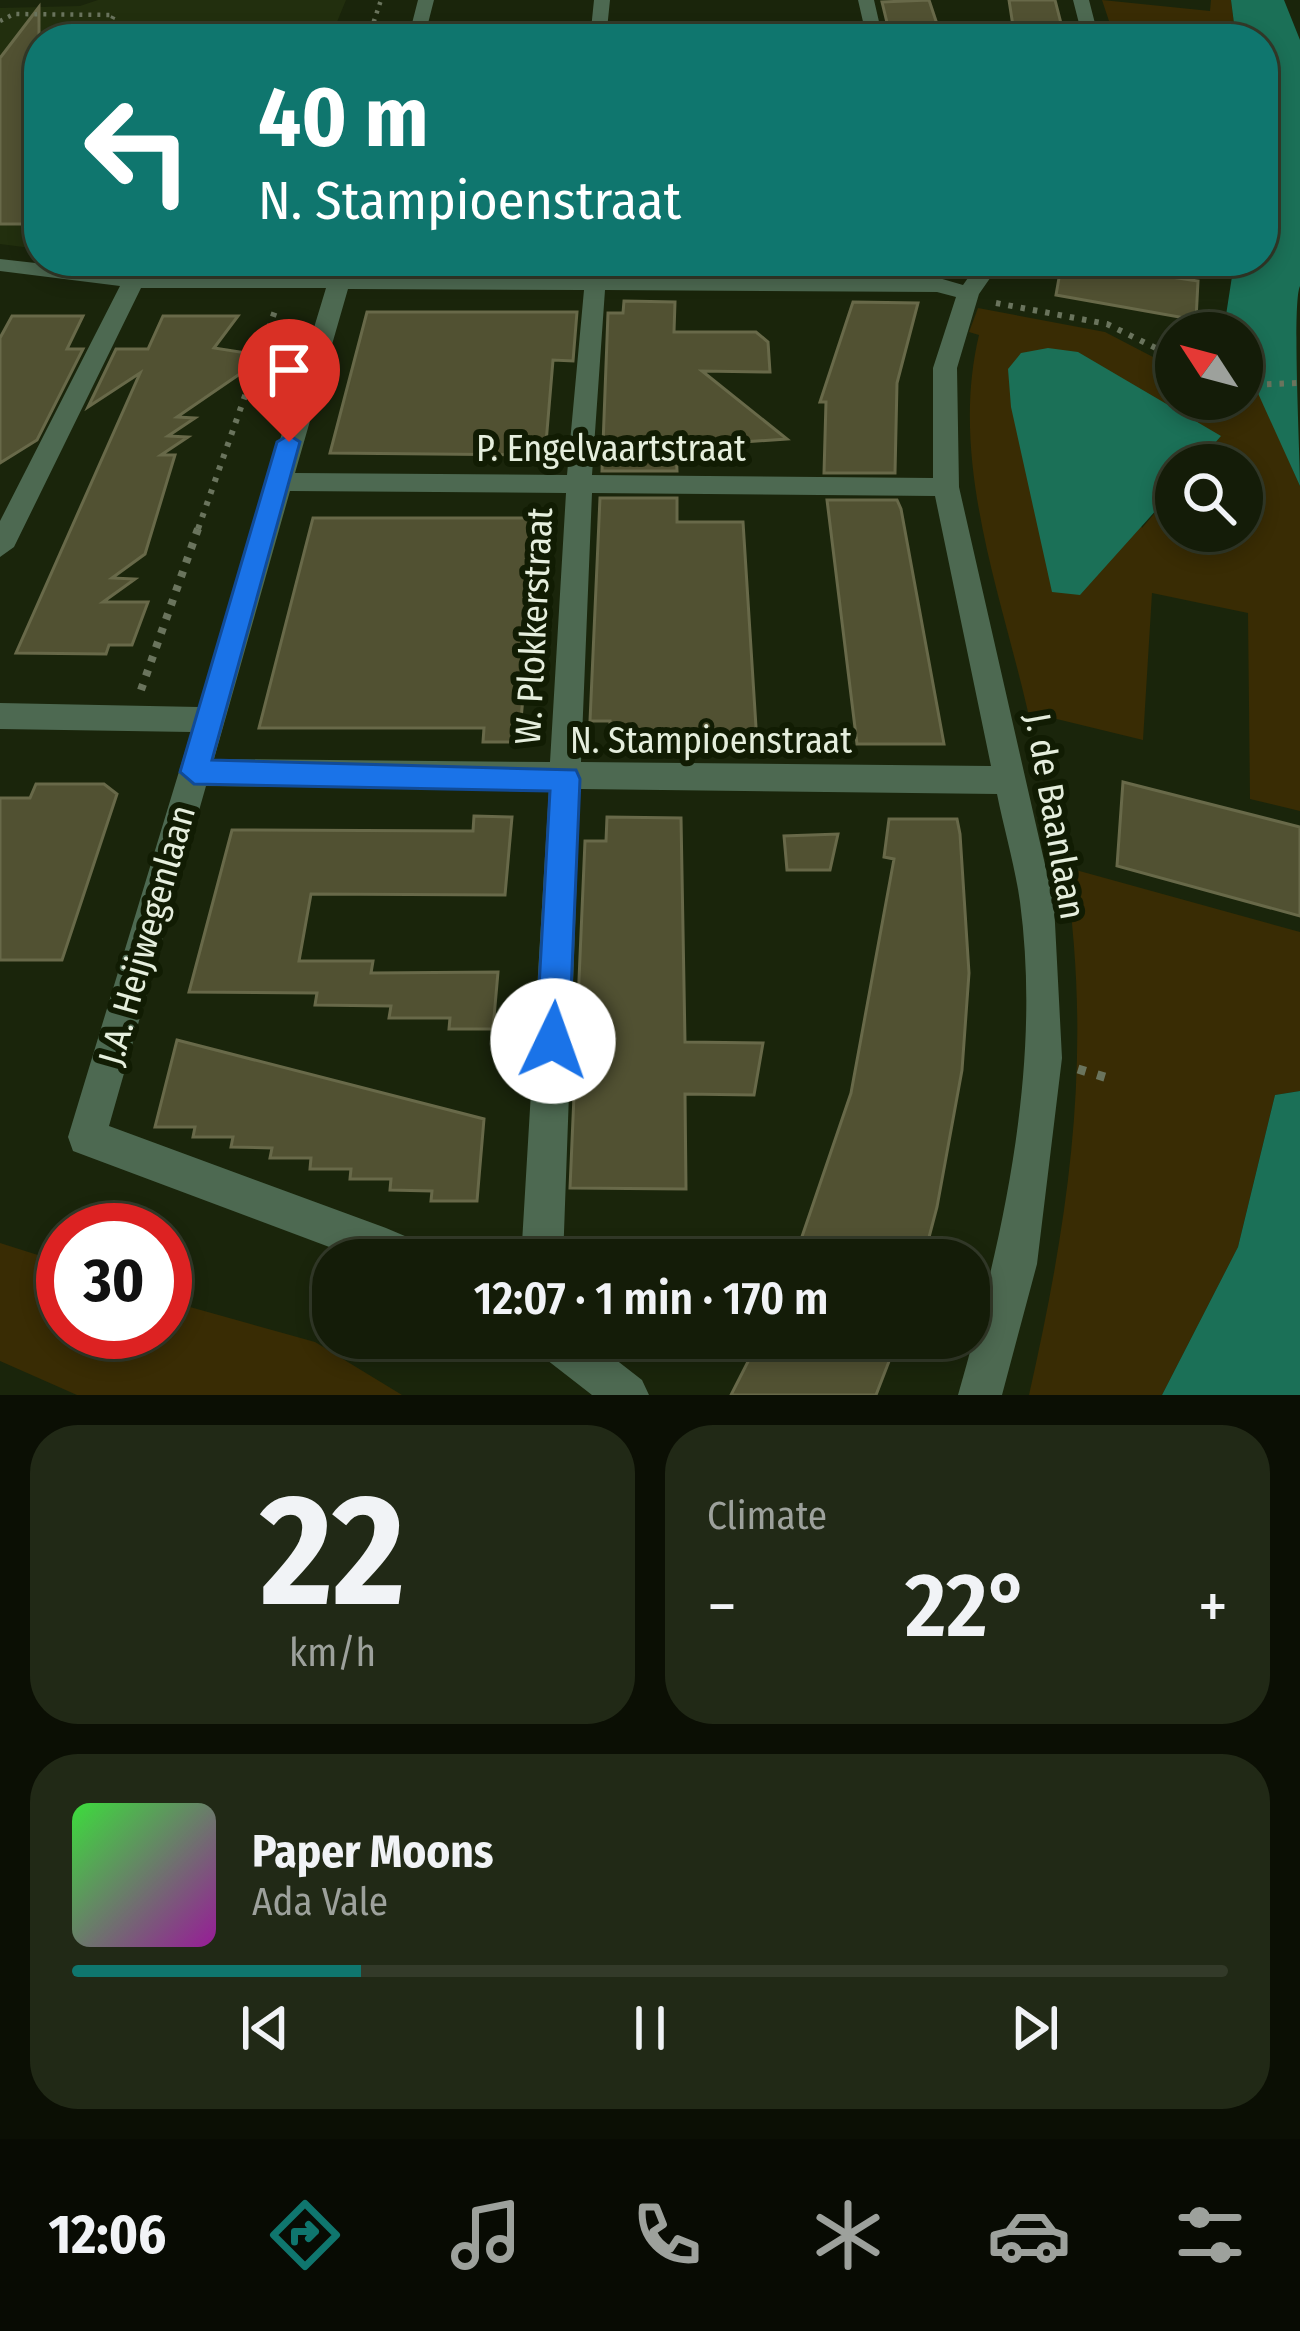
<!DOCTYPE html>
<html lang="en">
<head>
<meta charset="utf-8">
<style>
  :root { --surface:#141c08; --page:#212916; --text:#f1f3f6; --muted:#9da19c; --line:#333a29; --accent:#0f766e }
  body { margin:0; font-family:"Fira Sans Condensed",sans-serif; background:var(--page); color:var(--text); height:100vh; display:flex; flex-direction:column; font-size:45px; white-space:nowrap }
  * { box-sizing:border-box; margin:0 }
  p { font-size:39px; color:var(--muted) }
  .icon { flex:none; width:66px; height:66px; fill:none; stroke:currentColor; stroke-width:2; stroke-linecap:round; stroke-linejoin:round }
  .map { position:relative; height:1395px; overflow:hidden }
  .side { display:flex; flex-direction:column; gap:30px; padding:30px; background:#0b0f04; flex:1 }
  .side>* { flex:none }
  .top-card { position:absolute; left:24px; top:24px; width:1254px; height:252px; border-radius:48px; box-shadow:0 6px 18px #0003,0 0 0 3px var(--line); background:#0f766e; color:#fff; overflow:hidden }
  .needle { width:78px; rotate:306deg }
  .fabs { position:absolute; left:1155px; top:312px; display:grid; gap:24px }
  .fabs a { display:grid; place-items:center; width:108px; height:108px; border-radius:50%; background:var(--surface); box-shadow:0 6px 18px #0003,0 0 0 3px var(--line); font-size:60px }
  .speed { position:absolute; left:36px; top:1203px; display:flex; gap:24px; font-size:60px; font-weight:700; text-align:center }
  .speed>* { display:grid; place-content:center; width:156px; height:156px; border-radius:50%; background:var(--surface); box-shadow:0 6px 18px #0003,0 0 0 3px var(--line); line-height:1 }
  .speed .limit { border:18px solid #d22; background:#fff; color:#111 }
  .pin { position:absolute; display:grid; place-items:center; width:102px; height:102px; color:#fff; margin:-123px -51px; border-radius:50% 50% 50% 0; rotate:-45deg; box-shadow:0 0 12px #0007 }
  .pin .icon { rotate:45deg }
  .me { position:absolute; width:132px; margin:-66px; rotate:3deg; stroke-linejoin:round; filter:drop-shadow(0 0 9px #0008) }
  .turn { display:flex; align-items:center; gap:42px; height:252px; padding:0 36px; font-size:54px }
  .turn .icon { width:156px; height:156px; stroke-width:2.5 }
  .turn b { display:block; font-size:84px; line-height:102px }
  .big { font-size:90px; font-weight:600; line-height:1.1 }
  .side .tile { flex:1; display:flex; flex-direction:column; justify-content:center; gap:18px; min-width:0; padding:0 42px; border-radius:48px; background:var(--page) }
  .side .dial { align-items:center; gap:0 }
  .dial b { font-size:156px; line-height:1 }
  .song { display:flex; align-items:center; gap:36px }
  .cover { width:144px; height:144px; border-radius:18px; background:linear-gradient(135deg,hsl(120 70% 55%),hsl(300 70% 35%)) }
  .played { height:12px; border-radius:6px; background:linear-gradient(90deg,var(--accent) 25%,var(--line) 25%) }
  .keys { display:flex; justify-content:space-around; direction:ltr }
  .heat { display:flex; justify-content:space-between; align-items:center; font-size:66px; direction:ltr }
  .side .tiles { flex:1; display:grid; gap:30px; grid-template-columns:1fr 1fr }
  .tile:last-child { grid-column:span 2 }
  .trip { position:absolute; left:312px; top:1239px; width:678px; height:120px; border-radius:48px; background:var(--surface); box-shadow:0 6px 18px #0003,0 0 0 3px var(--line); font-weight:600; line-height:120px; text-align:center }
  .dock { display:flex; height:192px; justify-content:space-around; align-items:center; background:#080b03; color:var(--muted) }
  .dock .icon { width:84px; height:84px }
  .dock .active { color:var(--accent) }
  .dock b { font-size:54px; color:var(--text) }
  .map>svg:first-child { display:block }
  .built { fill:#222f0e }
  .green { fill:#392c04; fill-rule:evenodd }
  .water { fill:#1b7057 }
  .building { fill:#515132; stroke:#686949; stroke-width:3 }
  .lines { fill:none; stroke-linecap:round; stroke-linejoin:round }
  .path-far3 { stroke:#6a745d; stroke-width:4.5; stroke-dasharray:3 6; stroke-linecap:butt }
  .path-far2 { stroke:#6a745d; stroke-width:6; stroke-dasharray:4.5 8; stroke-linecap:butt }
  .path-far1 { stroke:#6a745d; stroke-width:8; stroke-dasharray:6 9; stroke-linecap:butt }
  .path { stroke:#6a745d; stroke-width:9; stroke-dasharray:8 12; stroke-linecap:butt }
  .minor { fill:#4d6951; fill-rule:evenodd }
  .route { fill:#1a73e8; stroke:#114b97; stroke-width:3 }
  .labels { text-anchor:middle; stroke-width:12; stroke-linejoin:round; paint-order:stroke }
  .street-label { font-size:36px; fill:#e5eedd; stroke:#111c03 }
</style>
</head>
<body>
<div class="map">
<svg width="1300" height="1395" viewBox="0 0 1300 1395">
  <rect width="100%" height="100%" fill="#1a250b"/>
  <path class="built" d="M98 0H346L330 39H39V249L0 244V8L80 6Z"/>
  <path class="green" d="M1102 0 1210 11 1211 0H1231L1236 39H1115Z
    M978 308 1105 332 1176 369V399H1242L1247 391H1259L1300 486V811L1250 799 1248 613 1152 593 1143 740 1028 712C1000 590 949 460 979 335L969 332ZM1048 348 1220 437 1196 465H1242V531H1176V488L1142 528Z
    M1065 867 1300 932V1091L1275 1095 1238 1247 1162 1395H1029C1070 1213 1093 1054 1065 867Z
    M0 1243 63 1263V1332H165V1300L315 1342 402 1395H77L0 1361Z"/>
  <path class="water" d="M1231 0H1284L1300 40V286C1292 303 1300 453 1300 486L1242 358V333L1224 328 1233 270 1228 261H1263V134L1277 122 1263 81V39H1236Z
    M1048 348 1078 352 1221 436 1196 465H1176V488L1080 595 1052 592 1011 407 1008 369 1021 353Z
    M1300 1091V1395H1162L1238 1247 1275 1095Z"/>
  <path class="building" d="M929 0 942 39H891L882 2Z
    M1009 0H1055L1065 39H1015Z
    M39 7V224H0V58Z
    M1062 261 1198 281 1196 320 1056 295Z
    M624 301 675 302 674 332H756L768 342 770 372 702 371 787 439 743 442V447H676L677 471H602L608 313H623Z
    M853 302 918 303 897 383 895 473H824L826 402H820Z
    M367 312H577L573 361 553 360 545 455 330 453Z
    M12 316H83L67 349H83L37 440 0 463V338Z
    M163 316H238L214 348 266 356 177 417 195 418 168 436 188 437 161 455H175L145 554 112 578 135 579 103 602H148L132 645H109L106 654 16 653 140 373 88 407 116 349H148Z
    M600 498H677V522H743L757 743H610V721H590Z
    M827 500H897L901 509 944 744H857Z
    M313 518H539L519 742H483L484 728H259Z
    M1123 782 1300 827V916L1117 866Z
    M36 784H104L117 794 62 960H0V798H30Z
    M474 816 512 817 505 895 311 894 299 961H373L371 973 498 972 493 1029H449L450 1018H389L391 1006 315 1005 317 993 189 992 232 830 473 831Z
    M607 817 681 818 685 1042 763 1043 754 1095 685 1094 686 1189 570 1188 585 841H606Z
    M889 819H957L960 834 969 973 962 1070 937 1207 923 1260H794L851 1093 894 859 884 857Z
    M838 834 830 870H787L784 836Z
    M177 1040 484 1119 477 1201H431L432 1191 390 1190 391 1179H350L351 1169H310L311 1158H270L272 1148 231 1147 233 1137H193L195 1127H155Z
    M760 1338H898L876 1395H731Z"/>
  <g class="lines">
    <path class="path-far3" d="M0 21 14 14 114 15 103 39
      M368 39 381 0"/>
    <path class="path-far2" d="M996 303 1107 324 1176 358
      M1242 385 1300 383
      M198 529 276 308"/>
    <path class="path-far1" d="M141 690 199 526"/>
    <path class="path" d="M1078 1069 1111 1079"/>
    <path class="minor" d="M418 0H434L424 39H408Z
      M594 0H610L606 39H590Z
      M858 0H874L883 39H867Z
      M1073 0H1089L1099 39H1083Z
      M0 259 133 274 330 275 334 261H356L352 276 939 278 963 285 980 261H1002L979 294 957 368 959 487 1054 904 1062 1058 1037 1264 1002 1395H958C1003 1238 1042 1067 1020 902 1015 866 1004 829 997 794L580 789 563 1260H521L549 789 206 786 109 1126 386 1228 426 1245 432 1260H364L73 1151 68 1137 191 732 0 729V703L199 707 326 288H141L14 547 0 557V521L120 286 0 271ZM348 289 584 290 567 475 295 473ZM605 290 937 292 956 297 933 368V478L592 475ZM290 491 566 493 550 762 214 759ZM592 493 935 496 991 766 581 762Z
      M532 1338H588L642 1380 649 1395H592L538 1353Z"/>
  </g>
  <path class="route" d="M289 435 300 442 212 760 576 770 580 779 569 1041 564 1053 553 1058 541 1053 536 1041 550 791 194 784 180 772 277 442Z"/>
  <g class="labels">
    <g class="street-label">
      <text x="611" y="461">P. Engelvaartstraat</text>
      <text transform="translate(533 626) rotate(-87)" y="13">W. Plokkerstraat</text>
      <text x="711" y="753">N. Stampioenstraat</text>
      <text transform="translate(1056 816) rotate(80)" y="13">J. de Baanlaan</text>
      <text transform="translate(146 935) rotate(-74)" y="13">J.A. Heijwegenlaan</text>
    </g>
  </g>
</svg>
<div class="fabs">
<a><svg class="needle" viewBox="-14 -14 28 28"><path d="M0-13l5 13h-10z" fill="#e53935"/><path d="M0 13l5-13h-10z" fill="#9da19c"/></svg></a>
<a><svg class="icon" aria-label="search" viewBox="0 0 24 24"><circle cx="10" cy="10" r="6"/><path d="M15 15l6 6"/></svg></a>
</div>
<div class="speed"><div class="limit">30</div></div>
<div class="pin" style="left:289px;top:442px;background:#d93025"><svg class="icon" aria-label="arrive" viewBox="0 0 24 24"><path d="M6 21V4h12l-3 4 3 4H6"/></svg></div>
<svg class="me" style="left:553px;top:1041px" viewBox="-20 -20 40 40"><circle r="19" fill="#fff"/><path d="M0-13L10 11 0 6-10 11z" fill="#1a73e8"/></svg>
<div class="trip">12:07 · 1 min · 170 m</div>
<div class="top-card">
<div class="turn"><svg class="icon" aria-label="left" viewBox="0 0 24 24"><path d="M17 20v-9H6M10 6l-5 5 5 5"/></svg><div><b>40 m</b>N. Stampioenstraat</div></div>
</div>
</div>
<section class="side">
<div class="tiles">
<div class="tile dial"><b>22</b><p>km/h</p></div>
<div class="tile"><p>Climate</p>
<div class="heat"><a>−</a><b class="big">22°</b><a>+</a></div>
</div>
<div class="tile">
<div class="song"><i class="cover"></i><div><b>Paper Moons</b><p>Ada Vale</p></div></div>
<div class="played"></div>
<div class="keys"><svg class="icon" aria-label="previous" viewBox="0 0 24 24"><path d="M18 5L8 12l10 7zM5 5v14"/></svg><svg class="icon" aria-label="pause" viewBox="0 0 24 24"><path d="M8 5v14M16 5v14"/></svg><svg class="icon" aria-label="next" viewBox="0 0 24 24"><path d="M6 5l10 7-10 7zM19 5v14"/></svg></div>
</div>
</div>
</section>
<nav class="dock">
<b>12:06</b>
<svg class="icon active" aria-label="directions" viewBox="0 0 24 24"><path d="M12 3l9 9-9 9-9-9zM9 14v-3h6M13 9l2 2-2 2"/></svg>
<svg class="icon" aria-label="music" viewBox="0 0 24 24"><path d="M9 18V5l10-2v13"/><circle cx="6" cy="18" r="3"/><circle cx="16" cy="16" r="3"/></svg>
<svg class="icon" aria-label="phone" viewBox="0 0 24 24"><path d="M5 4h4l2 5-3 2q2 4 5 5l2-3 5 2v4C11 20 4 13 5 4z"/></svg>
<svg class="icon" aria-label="climate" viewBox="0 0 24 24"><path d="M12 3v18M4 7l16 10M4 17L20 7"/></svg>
<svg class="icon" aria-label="car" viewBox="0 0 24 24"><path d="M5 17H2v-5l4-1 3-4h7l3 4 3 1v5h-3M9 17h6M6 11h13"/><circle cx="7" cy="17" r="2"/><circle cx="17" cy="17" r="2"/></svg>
<svg class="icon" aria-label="filters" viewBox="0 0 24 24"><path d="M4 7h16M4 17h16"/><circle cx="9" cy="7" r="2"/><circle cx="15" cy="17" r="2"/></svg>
</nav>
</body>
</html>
